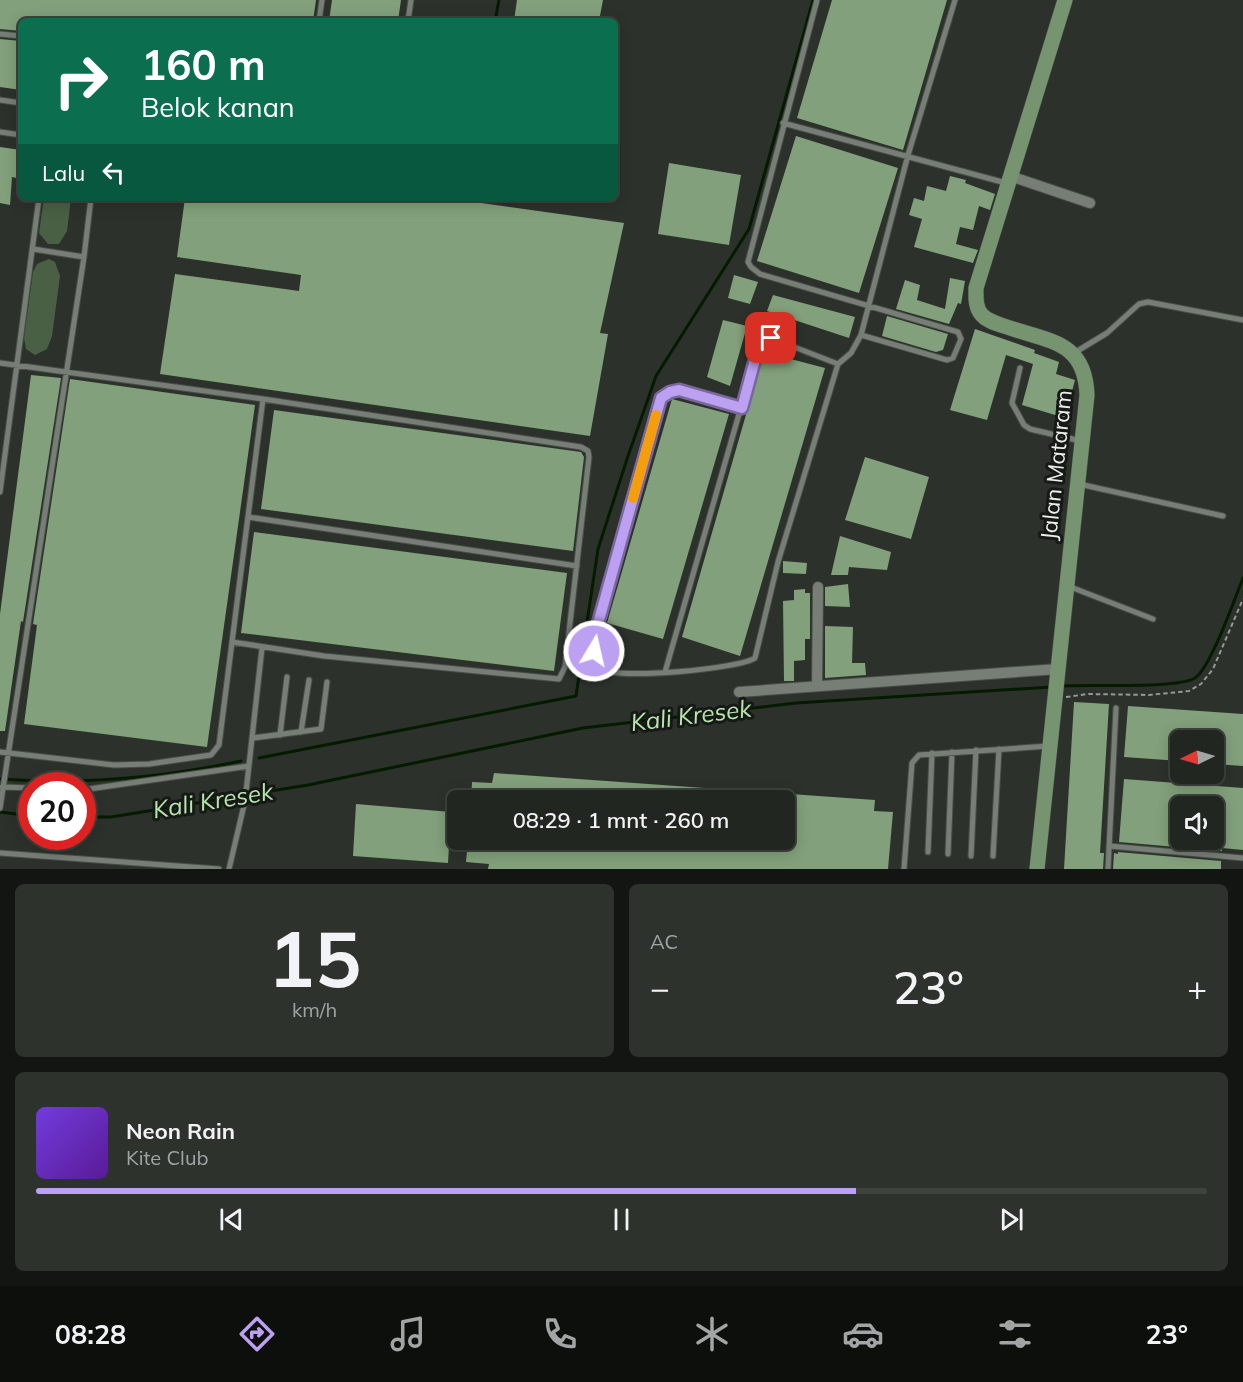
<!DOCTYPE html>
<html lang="id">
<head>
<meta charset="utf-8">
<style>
  :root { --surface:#212620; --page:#2d322d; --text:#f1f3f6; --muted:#a2a5a5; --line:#3e433e; --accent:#bca0f2 }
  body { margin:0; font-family:Mulish,sans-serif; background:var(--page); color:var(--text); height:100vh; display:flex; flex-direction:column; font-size:22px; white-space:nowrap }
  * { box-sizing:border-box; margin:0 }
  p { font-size:20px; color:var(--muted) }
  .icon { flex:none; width:33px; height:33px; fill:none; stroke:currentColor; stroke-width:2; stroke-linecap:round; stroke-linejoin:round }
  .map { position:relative; height:869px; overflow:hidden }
  .sheet { display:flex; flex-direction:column; gap:15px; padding:15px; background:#121512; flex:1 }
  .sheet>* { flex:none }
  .hud { position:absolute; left:18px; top:18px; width:600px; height:183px; border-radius:9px; box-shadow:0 3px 15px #0003,0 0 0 2px var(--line); background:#0b6e4f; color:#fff; overflow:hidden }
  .needle { width:39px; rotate:265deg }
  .tools { position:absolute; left:1170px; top:730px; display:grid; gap:12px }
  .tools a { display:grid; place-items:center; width:54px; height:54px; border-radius:9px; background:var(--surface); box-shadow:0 3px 15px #0003,0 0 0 2px var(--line); font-size:30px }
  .speed { position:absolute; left:18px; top:772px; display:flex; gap:12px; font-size:30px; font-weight:700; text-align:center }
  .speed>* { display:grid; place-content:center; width:78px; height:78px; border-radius:50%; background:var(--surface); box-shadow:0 3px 15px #0003,0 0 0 2px var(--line); line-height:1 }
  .speed .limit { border:9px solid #d22; background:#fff; color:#111 }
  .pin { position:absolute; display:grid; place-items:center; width:51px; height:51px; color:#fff; margin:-26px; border-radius:12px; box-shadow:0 3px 9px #0006 }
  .me { position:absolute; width:66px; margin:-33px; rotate:9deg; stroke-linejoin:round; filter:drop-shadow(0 0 4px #0008) }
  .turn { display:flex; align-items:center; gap:21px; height:126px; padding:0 24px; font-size:27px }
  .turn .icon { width:78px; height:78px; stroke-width:2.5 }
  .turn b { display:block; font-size:42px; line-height:51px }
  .then { display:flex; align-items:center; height:57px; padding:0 24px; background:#0003; gap:12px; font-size:22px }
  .big { font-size:45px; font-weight:600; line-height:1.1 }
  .sheet .tile { flex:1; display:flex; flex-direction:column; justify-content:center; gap:9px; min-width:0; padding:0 21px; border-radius:9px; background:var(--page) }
  .sheet .dial { align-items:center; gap:0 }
  .dial b { font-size:78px; line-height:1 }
  .song { display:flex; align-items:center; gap:18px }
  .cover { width:72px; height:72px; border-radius:9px; background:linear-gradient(135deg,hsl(260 70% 55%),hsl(270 70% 35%)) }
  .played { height:6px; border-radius:3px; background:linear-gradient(90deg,var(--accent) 70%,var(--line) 70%) }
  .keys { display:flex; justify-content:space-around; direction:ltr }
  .heat { display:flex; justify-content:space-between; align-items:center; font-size:33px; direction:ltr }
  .sheet .tiles { flex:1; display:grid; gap:15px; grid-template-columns:1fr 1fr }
  .tile:last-child { grid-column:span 2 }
  .trip { position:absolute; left:447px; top:790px; width:348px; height:60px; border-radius:9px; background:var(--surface); box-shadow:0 3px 15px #0003,0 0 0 2px var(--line); font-weight:600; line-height:60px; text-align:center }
  .tabs { display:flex; height:96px; justify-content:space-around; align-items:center; background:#0d0f0d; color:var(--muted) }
  .tabs .icon { width:42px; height:42px }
  .tabs .selected { color:var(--accent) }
  .tabs b { font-size:27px; color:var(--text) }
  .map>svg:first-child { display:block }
  .green { fill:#496044 }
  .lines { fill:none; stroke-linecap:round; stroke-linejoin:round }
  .stream { stroke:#041b00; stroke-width:3 }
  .building { fill:#82a07b; fill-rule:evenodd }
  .service-casing { stroke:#494d48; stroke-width:7 }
  .minor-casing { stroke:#494d48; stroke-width:12 }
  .secondary-casing { stroke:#494d48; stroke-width:16 }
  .path { stroke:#949993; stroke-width:2; stroke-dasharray:4.5 3; stroke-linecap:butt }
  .service { stroke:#777e76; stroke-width:5 }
  .minor { stroke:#777e76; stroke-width:10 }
  .secondary { stroke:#769470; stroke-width:15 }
  .route-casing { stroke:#7a689d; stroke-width:15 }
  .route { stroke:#bca0f2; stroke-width:10 }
  .slow { stroke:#f59e0b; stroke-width:10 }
  .labels { text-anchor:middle; stroke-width:6; stroke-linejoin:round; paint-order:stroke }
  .street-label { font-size:22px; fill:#ecf0eb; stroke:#161916 }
  .water-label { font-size:24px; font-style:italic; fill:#b7e7ad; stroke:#161916 }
</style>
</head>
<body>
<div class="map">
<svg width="1243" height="869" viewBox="0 0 1243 869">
  <rect width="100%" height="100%" fill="#2c322b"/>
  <path class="green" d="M44 198H71L67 231 59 244H48L39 233Z
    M49 259 55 262 60 276 52 336 47 349 35 355 26 349 24 338 33 272 37 264Z"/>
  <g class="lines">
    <path class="stream" d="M495 21 499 0
      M1061 686C1088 684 1177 689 1195 678 1210 669 1235 598 1243 578
      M259 758 576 696 598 549 628 456 656 376 749 229 813 0
      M0 779C81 785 161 778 241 761
      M0 812 32 816
      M82 817H111L308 785 583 728 796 703 1051 687"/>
  </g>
  <path class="building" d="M0 0H316L313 21H21V31L0 29Z
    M332 0H401L398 21H329Z
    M517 0H603L599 21H514Z
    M832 0H947L903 150 797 118Z
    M0 39 21 41V90L0 87Z
    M796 136 898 168 859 293 757 261Z
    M0 147 21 150V179L12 177 10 205 0 203Z
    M669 163 741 175 729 245 658 234Z
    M950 176 966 180 965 183 995 194 990 210 979 206 973 230 960 227 956 244 978 250 973 263 914 247 922 219 909 215 914 198 924 201 927 186 946 191Z
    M185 198H445L624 223 600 333 608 334 590 436 160 374 175 274 299 291 301 275 177 257Z
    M734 275 758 282 750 304 728 298Z
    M950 278 965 281 961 304 958 303 949 324 896 309 905 280 920 285 917 300 945 309Z
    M773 295 855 317 849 338 767 311Z
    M887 316 948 334 943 350 936 352 882 336Z
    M723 320 747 326 730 386 707 377Z
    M975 329 1035 350 1034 353 1059 362 1056 374 1075 380 1065 418 1022 405 1033 364 1006 355 987 420 950 410Z
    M764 352 825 368 740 656 682 637Z
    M31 375 61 378 23 622 21 621 5 731H0V614Z
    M70 379 255 405 207 747 24 724 37 625 33 624Z
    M672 399 729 414 663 639 607 623Z
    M274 410 581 452 584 457 573 551 261 509Z
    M865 457 929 477 911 539 845 520Z
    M254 532 567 573 554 671 241 633Z
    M840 536 891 552 887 570 849 567 848 575H831Z
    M783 561 807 563 806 574 783 573Z
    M848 584 850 607 825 606V587Z
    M805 589V593H810V639H805V660L794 661V681H784L783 601 794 600V590Z
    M825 626 853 627 852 663H865L866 675 825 678Z
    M1074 702 1109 704 1100 853H1104L1103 869H1064Z
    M1128 706 1243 714V766L1214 764V741H1180V761L1124 757Z
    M494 773 875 800 874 811 893 812 888 869H488L489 864 466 862 468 840H784V801H471L472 782 492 783Z
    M1124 779 1243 788V850L1222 848V851L1119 842ZM1180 807H1214V840H1180Z
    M356 804 451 812 448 863 353 856Z
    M1118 852 1221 861V869H1113L1114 853 1118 854Z"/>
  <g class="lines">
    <g class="service-casing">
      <path id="service" d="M817 0 748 262 751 267 760 274 958 332 961 339 953 358 947 360 861 335
        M319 21 322 0
        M408 21 411 0
        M0 34 21 36
        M0 100 21 103
        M783 123 1006 183
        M0 132 21 135
        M33 249 84 257
        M1074 353 1107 333 1139 304 1148 302 1243 320
        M0 363 263 399 581 447 588 451 589 457 565 667 559 679 324 656 232 642 219 745 211 755 149 764 114 765 0 752
        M1020 368 1012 403 1024 425 1030 429 1081 441
        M742 408 679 390 670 392 661 398 594 638C594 648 594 662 603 669 616 680 739 669 755 658L778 562 838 364 851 353 861 335 908 155 955 0
        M1079 484 1223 516
        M0 492 39 198
        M248 517 577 566
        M1068 586 1153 619
        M232 642 263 399
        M665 672 760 341 771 338 838 364
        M301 732 309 680
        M280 735 287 677
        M253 738 321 729 327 682
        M2 787 32 788
        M82 790 249 766
        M0 808 84 257 91 198
        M1109 846 1243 858
        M928 852 932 753
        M0 853 219 869
        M948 854 952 752
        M971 856 976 750
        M993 856 999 749
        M229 869 245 801 262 648
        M904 869 912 763 919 755 1049 746
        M1108 869 1116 708"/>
    </g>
    <g class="minor-casing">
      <path id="minor" d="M1010 176 1090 203
        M817 686 818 587
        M739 692 1058 669"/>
    </g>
    <g class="secondary-casing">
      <path id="secondary" d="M1037 869 1087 395C1085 341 1050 342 1007 327 999 324 988 322 982 315 975 308 976 297 976 288L1065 0"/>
    </g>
    <path class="path" d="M1066 697 1088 694 1149 695 1189 691 1201 684 1213 669 1243 599"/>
    <use href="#service" class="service"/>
    <use href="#minor" class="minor"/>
    <use href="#secondary" class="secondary"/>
  </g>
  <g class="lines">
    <g class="route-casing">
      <path id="route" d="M594 651V638L661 398 670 392 679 390 742 408 760 341 771 338"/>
    </g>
    <use href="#route" class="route"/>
    <path class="slow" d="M633 498 656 415"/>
  </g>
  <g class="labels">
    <g class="street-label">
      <text transform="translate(1056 465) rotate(-84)" y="8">Jalan Mataram</text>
    </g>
    <g class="water-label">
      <text transform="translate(691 716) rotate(-7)" y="8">Kali Kresek</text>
      <text transform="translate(213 801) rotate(-9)" y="8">Kali Kresek</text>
    </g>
  </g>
</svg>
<div class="tools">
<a><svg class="needle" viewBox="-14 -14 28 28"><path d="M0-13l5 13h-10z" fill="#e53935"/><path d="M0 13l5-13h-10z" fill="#a2a5a5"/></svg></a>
<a><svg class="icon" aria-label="sound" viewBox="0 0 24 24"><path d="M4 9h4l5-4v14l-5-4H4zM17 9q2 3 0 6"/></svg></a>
</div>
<div class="speed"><div class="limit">20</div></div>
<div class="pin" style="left:771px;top:338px;background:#d93025"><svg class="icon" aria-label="arrive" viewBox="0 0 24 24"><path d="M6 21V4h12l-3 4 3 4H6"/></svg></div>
<svg class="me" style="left:594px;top:651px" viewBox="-20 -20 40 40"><circle r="17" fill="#bca0f2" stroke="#fff" stroke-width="3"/><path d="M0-11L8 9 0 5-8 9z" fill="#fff"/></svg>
<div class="trip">08:29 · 1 mnt · 260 m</div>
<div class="hud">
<div class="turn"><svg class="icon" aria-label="right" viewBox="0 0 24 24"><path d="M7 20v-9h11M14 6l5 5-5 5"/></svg><div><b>160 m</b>Belok kanan</div></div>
<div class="then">Lalu<svg class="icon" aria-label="left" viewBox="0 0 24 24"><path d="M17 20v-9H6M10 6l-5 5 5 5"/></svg></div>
</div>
</div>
<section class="sheet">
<div class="tiles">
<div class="tile dial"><b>15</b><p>km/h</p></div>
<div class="tile"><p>AC</p>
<div class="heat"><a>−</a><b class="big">23°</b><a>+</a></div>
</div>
<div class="tile">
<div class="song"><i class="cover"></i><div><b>Neon Rain</b><p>Kite Club</p></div></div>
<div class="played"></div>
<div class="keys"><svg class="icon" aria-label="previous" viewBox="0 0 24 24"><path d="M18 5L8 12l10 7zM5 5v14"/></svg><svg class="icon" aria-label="pause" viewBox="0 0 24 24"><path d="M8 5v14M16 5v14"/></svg><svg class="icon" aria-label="next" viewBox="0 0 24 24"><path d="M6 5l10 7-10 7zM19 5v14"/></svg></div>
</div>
</div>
</section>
<nav class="tabs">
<b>08:28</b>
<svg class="icon selected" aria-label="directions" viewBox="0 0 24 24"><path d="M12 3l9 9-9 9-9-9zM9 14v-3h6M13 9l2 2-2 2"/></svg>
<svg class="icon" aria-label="music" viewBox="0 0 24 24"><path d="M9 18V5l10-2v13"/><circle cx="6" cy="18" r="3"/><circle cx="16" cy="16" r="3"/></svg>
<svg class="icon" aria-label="phone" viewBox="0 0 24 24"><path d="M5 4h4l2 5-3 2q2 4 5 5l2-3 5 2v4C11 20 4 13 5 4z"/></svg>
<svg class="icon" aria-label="climate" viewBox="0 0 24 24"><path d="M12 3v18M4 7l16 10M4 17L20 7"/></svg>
<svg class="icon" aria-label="car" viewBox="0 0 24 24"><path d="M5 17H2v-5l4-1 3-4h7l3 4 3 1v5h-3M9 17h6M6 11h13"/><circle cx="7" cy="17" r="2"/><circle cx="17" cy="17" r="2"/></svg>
<svg class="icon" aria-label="filters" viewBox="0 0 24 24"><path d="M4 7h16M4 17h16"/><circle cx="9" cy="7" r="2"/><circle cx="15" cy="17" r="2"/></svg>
<b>23°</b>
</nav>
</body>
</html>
